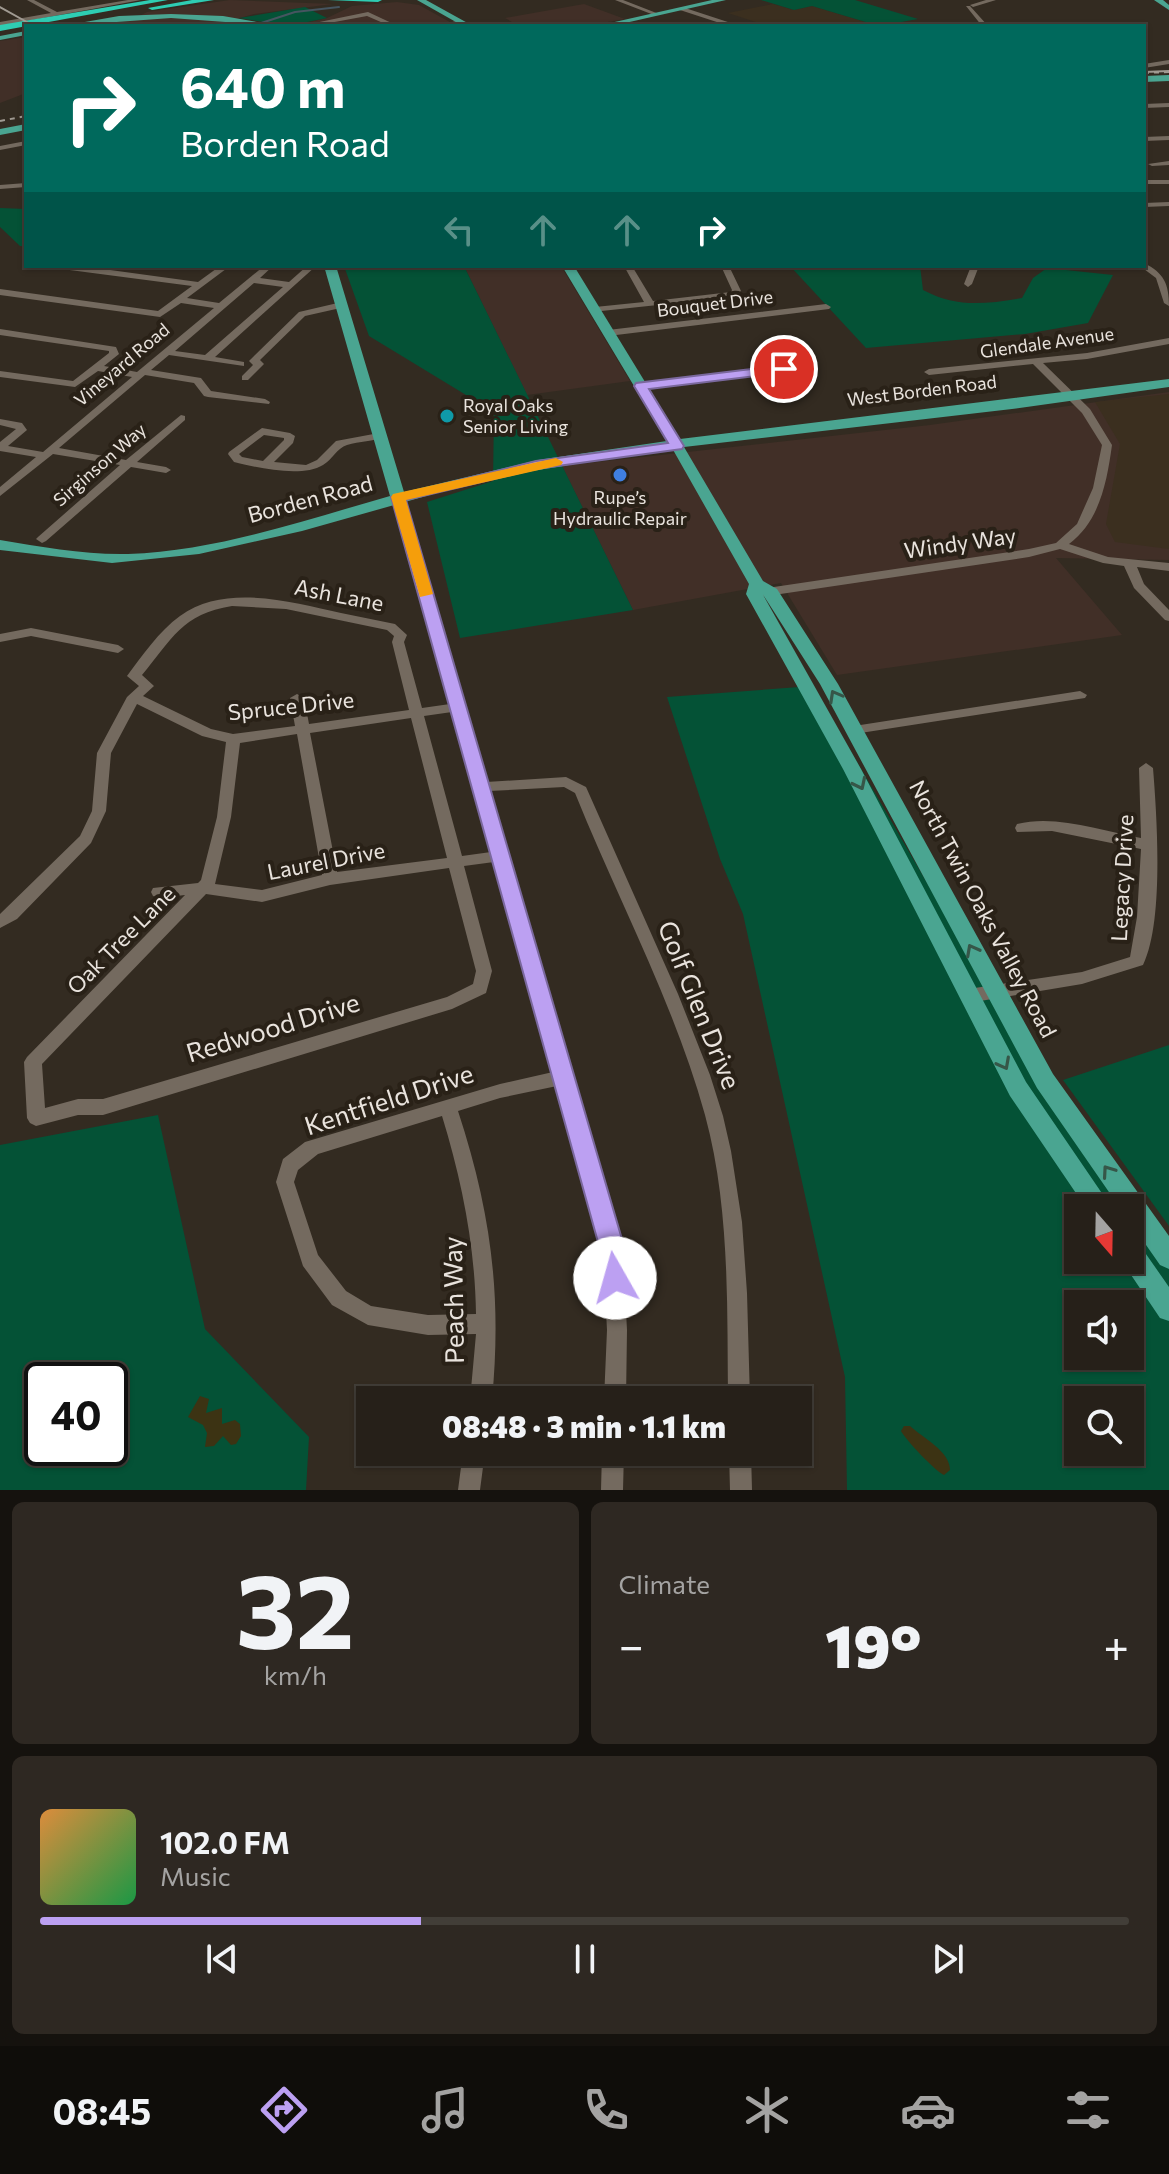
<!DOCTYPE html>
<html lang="en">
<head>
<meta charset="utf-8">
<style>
  :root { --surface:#262019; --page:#2e2822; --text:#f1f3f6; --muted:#a4a3a2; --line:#423e38; --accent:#bca0f2 }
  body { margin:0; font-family:Commissioner,sans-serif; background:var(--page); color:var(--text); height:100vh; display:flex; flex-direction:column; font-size:30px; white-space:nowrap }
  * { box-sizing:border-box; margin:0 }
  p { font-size:26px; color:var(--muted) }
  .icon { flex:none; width:44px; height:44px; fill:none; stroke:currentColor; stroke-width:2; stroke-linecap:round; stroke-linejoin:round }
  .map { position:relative; height:1490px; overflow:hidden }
  .sheet { display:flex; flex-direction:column; gap:12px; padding:12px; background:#15120e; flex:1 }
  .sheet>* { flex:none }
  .hud { position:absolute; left:24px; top:24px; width:1122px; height:244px; border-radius:0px; box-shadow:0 2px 6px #0004,0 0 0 2px var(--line); background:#00695c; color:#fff; overflow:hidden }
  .needle { width:52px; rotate:160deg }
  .tools { position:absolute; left:1064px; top:1194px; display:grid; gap:16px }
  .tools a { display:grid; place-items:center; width:80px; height:80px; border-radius:0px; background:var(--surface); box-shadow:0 2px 6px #0004,0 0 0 2px var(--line); font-size:40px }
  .speed { position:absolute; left:24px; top:1362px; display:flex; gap:16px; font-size:40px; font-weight:700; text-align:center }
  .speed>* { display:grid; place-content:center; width:104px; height:104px; border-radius:50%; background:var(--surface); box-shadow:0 2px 6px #0004,0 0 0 2px var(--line); line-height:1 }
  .speed .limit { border:4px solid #111; border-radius:12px; background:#fff; color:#111 }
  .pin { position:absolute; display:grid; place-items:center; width:68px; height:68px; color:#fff; margin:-34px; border:4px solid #fff; border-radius:50%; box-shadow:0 2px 8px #0007 }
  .me { position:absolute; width:88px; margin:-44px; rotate:353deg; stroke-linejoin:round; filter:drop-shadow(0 0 6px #0008) }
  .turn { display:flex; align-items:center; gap:28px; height:168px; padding:0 24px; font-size:36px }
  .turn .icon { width:104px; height:104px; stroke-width:2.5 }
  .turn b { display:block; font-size:56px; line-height:68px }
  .lanes { display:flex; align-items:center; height:76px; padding:0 24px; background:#0003; justify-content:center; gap:40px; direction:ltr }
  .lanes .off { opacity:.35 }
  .big { font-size:60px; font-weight:800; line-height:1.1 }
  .sheet .card { flex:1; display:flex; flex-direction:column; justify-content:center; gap:12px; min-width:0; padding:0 28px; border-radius:12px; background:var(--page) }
  .sheet .dial { align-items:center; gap:0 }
  .dial b { font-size:104px; line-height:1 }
  .song { display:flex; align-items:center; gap:24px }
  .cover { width:96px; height:96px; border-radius:12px; background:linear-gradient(135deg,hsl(30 70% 55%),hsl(140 70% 35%)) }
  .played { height:8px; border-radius:4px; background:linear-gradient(90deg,var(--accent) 35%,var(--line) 35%) }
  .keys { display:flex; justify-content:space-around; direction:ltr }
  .heat { display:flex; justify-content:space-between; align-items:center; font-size:44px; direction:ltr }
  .sheet .tiles { flex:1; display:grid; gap:12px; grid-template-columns:1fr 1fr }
  .card:last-child { grid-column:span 2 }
  .trip { position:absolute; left:356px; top:1386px; width:456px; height:80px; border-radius:0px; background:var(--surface); box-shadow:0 2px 6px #0004,0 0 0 2px var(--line); font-weight:800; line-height:80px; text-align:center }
  .menu { display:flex; height:128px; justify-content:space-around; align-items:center; background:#0f0d0a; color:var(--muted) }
  .menu .icon { width:56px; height:56px }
  .menu .current { color:var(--accent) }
  .menu b { font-size:36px; color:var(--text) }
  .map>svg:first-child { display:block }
  .commercial { fill:#412f27 }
  .built { fill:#3b2f1f }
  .green { fill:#045236; fill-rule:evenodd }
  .sand { fill:#3c3313 }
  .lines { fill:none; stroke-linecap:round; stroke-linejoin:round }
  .stream { stroke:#465560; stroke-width:2 }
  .minor { fill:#746a5f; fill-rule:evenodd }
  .major { fill:#4aa591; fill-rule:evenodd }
  .highway { fill:#2ecdb3; fill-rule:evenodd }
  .tram { stroke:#a09a92; stroke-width:2 }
  .rail { stroke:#a09a92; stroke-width:2; stroke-dasharray:5 5; stroke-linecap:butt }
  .oneway { stroke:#365648 }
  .route { fill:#bca0f2; stroke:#7a689d; stroke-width:2 }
  .slow { fill:#f59e0b }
  .culture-dot { fill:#0f9aa8; stroke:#292117; stroke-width:3 }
  .shop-dot { fill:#3f7fe0; stroke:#292117; stroke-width:3 }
  .labels { text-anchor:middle; stroke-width:8; stroke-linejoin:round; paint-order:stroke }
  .far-street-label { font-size:18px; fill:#e9e3dd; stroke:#292117 }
  .far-poi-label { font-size:18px; fill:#e9e3dd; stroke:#292117; text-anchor:start }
  .street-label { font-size:22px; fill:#e9e3dd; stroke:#292117 }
  .near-street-label { font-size:26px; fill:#e9e3dd; stroke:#292117 }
</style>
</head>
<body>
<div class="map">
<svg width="1169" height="1490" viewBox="0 0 1169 1490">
  <rect width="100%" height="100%" fill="#332b21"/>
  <path class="commercial" d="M230 0 333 4 254 14 212 26H86L136 18 147 12Z
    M397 2 419 5 457 26 297 25 327 18 352 6Z
    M584 4 625 19 585 26 559 22 548 24 552 26H519L505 18Z
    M26 37V93L0 103V41Z
    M464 266H561L630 381 527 395Z
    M1169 392V560L1056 558 1122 635 837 675 781 583 633 610 562 466 930 425Z"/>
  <path class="built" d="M773 4 794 10 812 6 879 26H768L728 13Z
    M1169 394V549L1115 542 1106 524 1120 444 1095 402Z"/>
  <path class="green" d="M761 0H855L918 19 879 26 812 6 794 10Z
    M305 7 327 18 288 26 239 18Z
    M0 208 26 209V246H20L0 227Z
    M344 266H464L633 610 460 638 427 502 493 481 494 412 369 336Z
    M790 266H920L923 290C957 308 985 304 1022 298L1033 278 1047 268 1113 275 1088 323 1025 334 866 348Z
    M813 686 1043 1083 1169 1253V1490H847L845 1377 743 914 720 859 667 697ZM1078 1208H1130V1260H1078ZM1078 1304H1130V1356H1078ZM1078 1400H1130V1452H1078Z
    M1169 1045V1226L1063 1080Z
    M158 1115 205 1329 309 1437 306 1490H0V1145ZM42 1380H110V1448H42Z"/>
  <path class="sand" d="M200 1396 209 1399 206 1413 222 1408V1424L235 1420 240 1424 241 1436 236 1444 231 1445 223 1436 214 1446 205 1447 207 1433 203 1425 188 1417Z
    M904 1426H910C923 1438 950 1451 950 1470L944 1475C936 1472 905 1439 901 1431Z"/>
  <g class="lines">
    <path class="stream" d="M252 26 295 12 339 7"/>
    <path class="minor" d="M27 0H34L57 12 128 0H141L0 26V22L51 13Z
      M615 0H623L659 14 654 15Z
      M986 0H996L973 7 970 5Z
      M966 6H970L988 26H982Z
      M682 7 737 25 738 26H729L680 10Z
      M368 12 398 26H390L367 16 313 26H300Z
      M461 20 463 23 438 26 439 25Z
      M1169 60V64L1144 68V64Z
      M1169 103V107L1144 108V104Z
      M1169 136V140L1144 141V137Z
      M26 141V145L0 150V146Z
      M1169 161V165L1152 166 1148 164Z
      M1144 180H1169V184H1144Z
      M26 183V187L0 189V185Z
      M1169 202V206L1144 207V203Z
      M1144 263C1164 273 1169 284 1169 306L1164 303 1156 278 1140 266H1144Z
      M58 266H81L198 282 220 266H230L187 298 219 303 264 266H273L260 278 289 282 307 266H316L215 357 244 362V366L169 355 151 370 201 378 211 391 265 399 270 402 269 404 208 397 204 396 194 383 145 375 59 448 126 460 181 415 185 416V420L137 462 166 467 171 470 166 473 131 467 46 541 42 543 36 539 38 537 120 465 53 454 0 496V487L36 457 0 451V442L16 429 0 425V419L22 423 27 430 8 446 43 452 132 377 98 371 75 387 0 377V371L73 381 109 353V351L0 335V329L116 347 119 354 104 366 137 372 214 308 181 303 160 317 0 295V289L158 311 192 286 62 269ZM254 283 283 287 205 355 175 351Z
      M624 266H632L653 301 731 292 732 290 721 266H729L741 291 733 297 592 312 590 310 595 307 644 302Z
      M971 266H979L972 284 968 287 964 284Z
      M342 302 347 305 345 307 305 316 260 360 264 364 248 380H242V376L253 365 249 361 251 359 299 312Z
      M826 304 831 307 829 309 608 336 603 333 608 330Z
      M1169 338V344L1087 359 1043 363 1090 409 1112 445C1107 481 1100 521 1069 544L1108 557 1169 563V571L1137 567 1144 584 1169 610V621L1165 620 1134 588 1124 566 1103 563 1060 549 1029 557 761 597 755 593 761 589 1029 549 1056 543 1077 524 1093 488 1102 445 1082 413 1033 364 929 375 924 372 929 369 1087 353Z
      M784 366 789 369 787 371 641 389 636 386 641 383Z
      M262 428 290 433 295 436 293 443 274 462 306 465 317 460 336 441 379 433 384 436C374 442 359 441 347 445 337 448 332 460 323 465 302 478 258 468 234 462L228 454 229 452ZM264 435 284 438V440L263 461 242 457 239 454Z
      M398 494 404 497 486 782 566 777 586 787 678 994 710 1075 723 1116 731 1151 742 1222 747 1293 750 1400H728C727 1305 730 1207 705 1115 674 1003 618 900 575 793L564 787 489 791 570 1071 574 1077 573 1080 623 1253 627 1330 626 1400H604L607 1330 603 1253 557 1086 500 1098 458 1111C491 1212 502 1295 492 1400H470L476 1334 428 1335 368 1325 332 1305 303 1266 276 1182 283 1159 305 1142 500 1084 553 1072 494 862 464 866 492 971 486 993 452 1009 103 1115H78L36 1126 30 1123 27 1118 24 1062 27 1057 185 895 159 898 153 896 151 892 153 888 198 883 201 880 217 817 226 742 202 736 137 704 111 753 106 811 91 843 17 919 0 928V914L80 836 92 811 97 753 127 697 139 686 127 676C142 656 159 631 180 616 225 583 292 602 341 613 359 617 377 620 395 624L407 635 404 642 422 708 450 704 392 497ZM232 606 286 609 387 630 394 636 392 642 409 710 309 724 304 698 297 694 290 698 295 726 233 734 211 729 143 696 154 686 142 675C172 639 182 614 232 606ZM452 712 491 852 462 856 424 716ZM411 718 447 858 337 872 310 733ZM297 734 322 875 262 890 215 884 231 817 240 743ZM449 868 476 971 473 984 447 997 103 1099H78L45 1108 42 1064 206 894 262 902 330 885ZM442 1116C462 1181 475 1246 476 1314L428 1315 371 1306 346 1291 318 1255 294 1182 298 1170 318 1154Z
      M31 628 118 645 124 649 118 653 31 636 0 642V634Z
      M1080 691 1087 695 1085 698 854 734 847 730 854 726Z
      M1146 763 1153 768C1157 818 1164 922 1143 965L1082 984 968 1003 962 1001 960 996 962 991 968 989 1082 972 1130 957 1137 917 1141 849 1052 831 1017 832 1015 828 1017 824C1056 814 1102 831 1141 838L1139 768Z
      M463 1452H485L480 1490H458Z
      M602 1452H624L623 1490H601Z
      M729 1452H751L752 1490H730Z"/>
    <path class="major" d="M417 0H426L473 26H463Z
      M712 0H726L612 26H597Z
      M1154 0H1163L1169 5V10Z
      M171 14 223 16 280 26 171 18 62 26 119 16Z
      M26 31V35L0 40V36Z
      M1169 75V81L1144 82V76Z
      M26 124V130L0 135V129Z
      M324 266H336L404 492 538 460 667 441 562 266H574L680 439 1169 379V387L1012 409 684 447 763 581 777 589 838 684 1053 1074 1169 1236V1269L1160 1265 1130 1222V1208H1120L1037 1088 820 684 762 593 861 769 1026 1082 1112 1208H1086L1010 1096 843 769 746 594 749 584 672 448 490 478 302 531 199 554 112 563 0 550V540C42 547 85 555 128 554 217 551 305 520 390 496Z
      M1130 1240 1139 1244 1169 1287V1321L1160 1318 1121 1260H1130Z"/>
    <path class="highway" d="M150 0H168L0 31V25Z
      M192 0H214L152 10 148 8Z
      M328 0H382L378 2Z"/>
    <path class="tram" d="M0 7 34 26
      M1144 72 1169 71"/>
    <path class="rail" d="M1144 73 1169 72
      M0 121 26 116"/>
  </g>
  <defs><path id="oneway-chevron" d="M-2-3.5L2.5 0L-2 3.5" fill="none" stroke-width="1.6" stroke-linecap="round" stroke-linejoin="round" transform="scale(2)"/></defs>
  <g class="oneway">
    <use href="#oneway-chevron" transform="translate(835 696) rotate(-119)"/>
    <use href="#oneway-chevron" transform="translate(860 784) rotate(64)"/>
    <use href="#oneway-chevron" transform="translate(972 950) rotate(-118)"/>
    <use href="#oneway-chevron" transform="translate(1004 1064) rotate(62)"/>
    <use href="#oneway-chevron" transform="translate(1108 1171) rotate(-125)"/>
  </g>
  <path class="route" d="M784 365 789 367V372L649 389 684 446 682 449 536 469 406 500 626 1253 628 1278 624 1287 615 1291 606 1287 601 1253 391 497 536 461 668 443 634 386 636 383Z"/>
  <path class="slow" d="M556 458 563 462 561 465 406 500 433 594 420 597 391 497 393 494Z"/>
  <circle class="culture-dot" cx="447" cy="416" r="8"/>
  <circle class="shop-dot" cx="620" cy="475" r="8"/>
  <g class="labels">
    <g class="far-street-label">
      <text transform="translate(715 304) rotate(-7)" y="6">Bouquet Drive</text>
      <text transform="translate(1047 343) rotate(-8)" y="6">Glendale Avenue</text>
      <text transform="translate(122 365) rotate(-40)" y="6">Vineyard Road</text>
      <text transform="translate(922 391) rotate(-7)" y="6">West Borden Road</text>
      <text transform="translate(100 465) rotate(-41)" y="6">Sirginson Way</text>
    </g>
    <g class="far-poi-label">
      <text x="463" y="412">Royal Oaks<tspan x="463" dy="21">Senior Living</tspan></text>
      <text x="620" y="504" text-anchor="middle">Rupe’s<tspan x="620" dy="21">Hydraulic Repair</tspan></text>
    </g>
    <g class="street-label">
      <text transform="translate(310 499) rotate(-15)" y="8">Borden Road</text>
      <text transform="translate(960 543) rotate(-8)" y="8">Windy Way</text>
      <text transform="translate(339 595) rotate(11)" y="8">Ash Lane</text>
      <text transform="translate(291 706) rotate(-6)" y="8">Spruce Drive</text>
      <text transform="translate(326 861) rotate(-11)" y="8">Laurel Drive</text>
      <text transform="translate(1122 878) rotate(-87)" y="8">Legacy Drive</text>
      <text transform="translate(983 909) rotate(62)" y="8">North Twin Oaks Valley Road</text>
      <text transform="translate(121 940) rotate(-45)" y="8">Oak Tree Lane</text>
    </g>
    <g class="near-street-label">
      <text transform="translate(699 1005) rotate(68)" y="9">Golf Glen Drive</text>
      <text transform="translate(273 1028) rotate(-17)" y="9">Redwood Drive</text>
      <text transform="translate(389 1100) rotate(-18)" y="9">Kentfield Drive</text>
      <text transform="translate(454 1300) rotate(-91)" y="9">Peach Way</text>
    </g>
  </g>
</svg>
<div class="tools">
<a><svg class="needle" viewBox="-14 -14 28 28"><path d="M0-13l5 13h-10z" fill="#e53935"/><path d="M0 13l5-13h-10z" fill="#a4a3a2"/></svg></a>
<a><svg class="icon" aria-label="sound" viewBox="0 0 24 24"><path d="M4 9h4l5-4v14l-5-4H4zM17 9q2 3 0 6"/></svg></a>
<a><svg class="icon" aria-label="search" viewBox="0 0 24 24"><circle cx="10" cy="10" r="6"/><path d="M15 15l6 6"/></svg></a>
</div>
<div class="speed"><div class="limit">40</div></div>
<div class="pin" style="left:784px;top:369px;background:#d93025"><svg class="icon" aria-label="arrive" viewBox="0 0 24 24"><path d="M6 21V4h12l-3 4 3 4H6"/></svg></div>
<svg class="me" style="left:615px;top:1278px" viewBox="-20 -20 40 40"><circle r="19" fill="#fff"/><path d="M0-13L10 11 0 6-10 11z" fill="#bca0f2"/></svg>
<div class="trip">08:48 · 3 min · 1.1 km</div>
<div class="hud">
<div class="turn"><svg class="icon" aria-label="right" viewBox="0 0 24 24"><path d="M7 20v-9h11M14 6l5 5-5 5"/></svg><div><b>640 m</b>Borden Road</div></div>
<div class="lanes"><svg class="icon off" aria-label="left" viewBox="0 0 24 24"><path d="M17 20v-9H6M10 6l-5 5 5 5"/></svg><svg class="icon off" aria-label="ahead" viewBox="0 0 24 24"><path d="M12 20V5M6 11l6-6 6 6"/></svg><svg class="icon off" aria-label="ahead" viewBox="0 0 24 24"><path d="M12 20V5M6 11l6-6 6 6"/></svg><svg class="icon" aria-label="right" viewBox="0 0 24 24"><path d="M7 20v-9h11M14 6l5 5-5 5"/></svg></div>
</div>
</div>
<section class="sheet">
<div class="tiles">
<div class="card dial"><b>32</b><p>km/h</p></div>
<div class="card"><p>Climate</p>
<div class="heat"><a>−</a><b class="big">19°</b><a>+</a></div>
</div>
<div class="card">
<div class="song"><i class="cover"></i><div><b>102.0 FM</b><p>Music</p></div></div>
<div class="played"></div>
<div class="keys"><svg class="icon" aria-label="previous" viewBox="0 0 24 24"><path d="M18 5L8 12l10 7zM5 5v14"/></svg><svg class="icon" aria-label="pause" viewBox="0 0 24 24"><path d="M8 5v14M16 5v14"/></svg><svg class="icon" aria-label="next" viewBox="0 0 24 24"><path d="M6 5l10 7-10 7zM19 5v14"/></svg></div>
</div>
</div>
</section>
<nav class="menu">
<b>08:45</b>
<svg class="icon current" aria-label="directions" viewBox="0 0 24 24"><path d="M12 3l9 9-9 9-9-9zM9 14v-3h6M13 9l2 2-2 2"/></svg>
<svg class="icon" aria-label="music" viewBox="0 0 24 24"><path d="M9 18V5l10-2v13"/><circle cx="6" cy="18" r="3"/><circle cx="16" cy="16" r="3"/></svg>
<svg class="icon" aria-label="phone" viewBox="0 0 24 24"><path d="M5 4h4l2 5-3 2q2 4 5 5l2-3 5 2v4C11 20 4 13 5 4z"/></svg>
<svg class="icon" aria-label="climate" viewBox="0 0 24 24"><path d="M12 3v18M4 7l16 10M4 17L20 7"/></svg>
<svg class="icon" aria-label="car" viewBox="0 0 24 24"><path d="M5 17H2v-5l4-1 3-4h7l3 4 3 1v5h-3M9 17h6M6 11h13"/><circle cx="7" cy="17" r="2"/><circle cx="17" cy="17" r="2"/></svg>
<svg class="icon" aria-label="filters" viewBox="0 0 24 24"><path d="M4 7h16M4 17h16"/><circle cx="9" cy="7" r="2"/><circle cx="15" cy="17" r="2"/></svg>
</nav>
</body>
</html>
